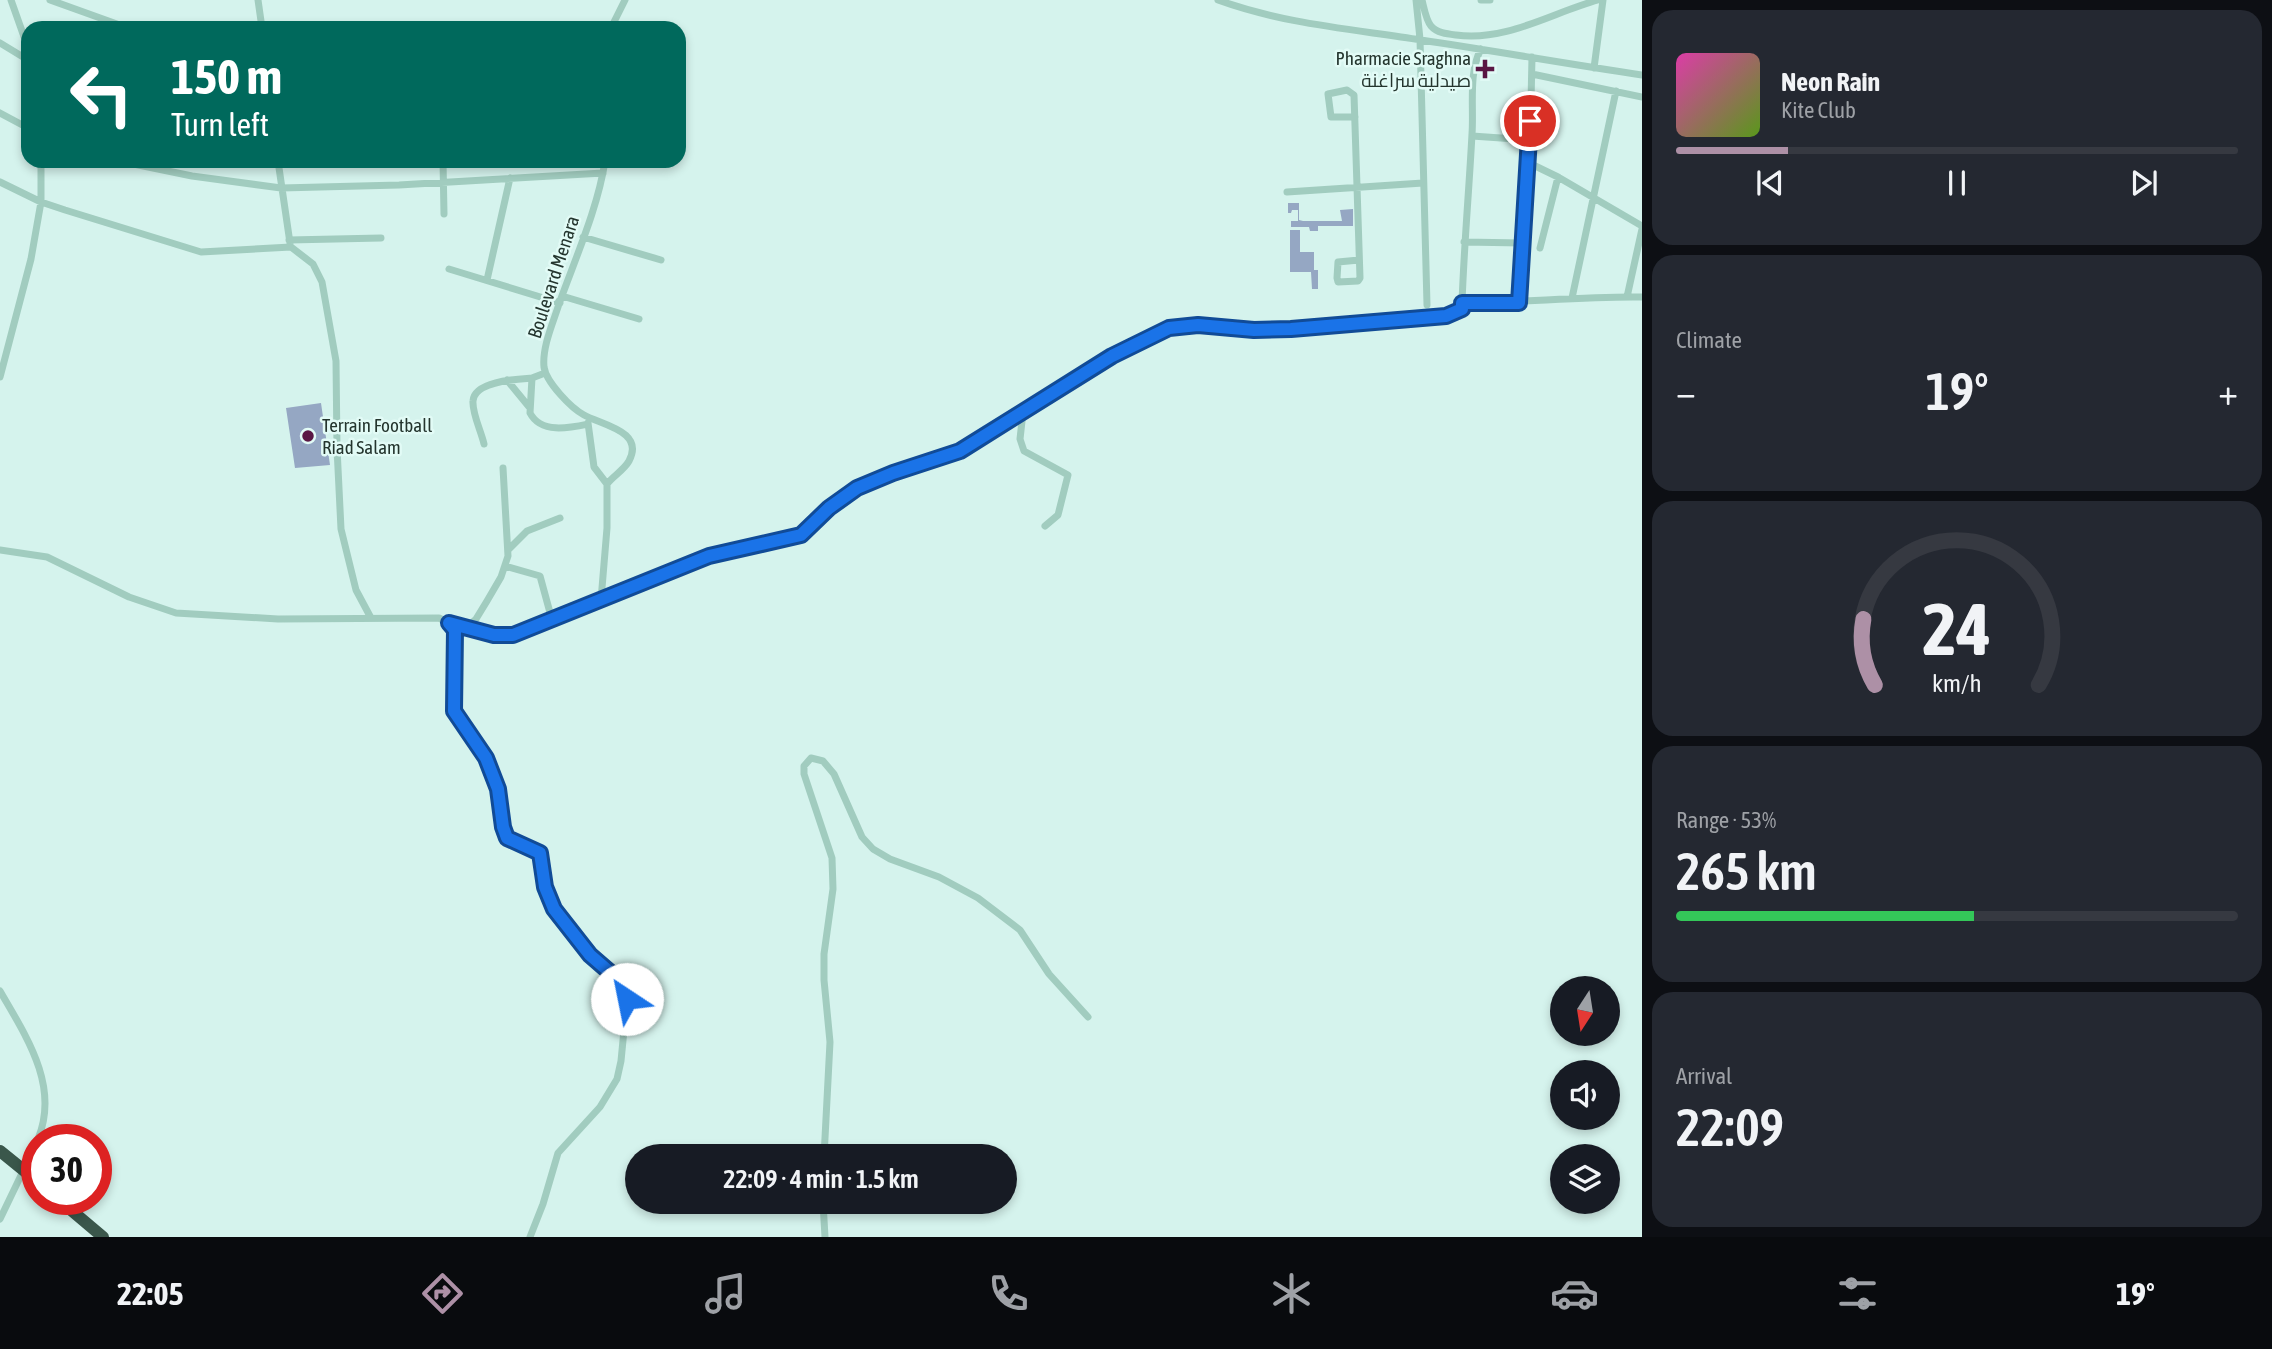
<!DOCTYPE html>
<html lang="en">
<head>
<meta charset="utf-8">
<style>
  :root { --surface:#171b24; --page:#242831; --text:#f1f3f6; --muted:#9ea1a6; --line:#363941; --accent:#ad90a6 }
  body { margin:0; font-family:"Asap Condensed",Cairo,sans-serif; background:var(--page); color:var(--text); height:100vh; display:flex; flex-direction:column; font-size:26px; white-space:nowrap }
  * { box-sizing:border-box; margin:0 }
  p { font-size:23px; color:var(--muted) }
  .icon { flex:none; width:38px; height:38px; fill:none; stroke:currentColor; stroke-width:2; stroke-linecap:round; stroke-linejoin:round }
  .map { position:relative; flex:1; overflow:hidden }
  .panel { display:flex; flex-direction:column; gap:10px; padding:10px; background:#0d0f14; width:630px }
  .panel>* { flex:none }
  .hud { position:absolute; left:21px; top:21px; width:665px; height:147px; border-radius:21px; box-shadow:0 4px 10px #0003; background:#00695c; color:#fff; overflow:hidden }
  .needle { width:46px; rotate:192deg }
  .controls { position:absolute; left:1550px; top:976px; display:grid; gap:14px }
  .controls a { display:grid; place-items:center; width:70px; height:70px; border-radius:50%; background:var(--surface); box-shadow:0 4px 10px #0003; font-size:35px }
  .speed { position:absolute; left:21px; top:1124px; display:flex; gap:14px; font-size:35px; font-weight:700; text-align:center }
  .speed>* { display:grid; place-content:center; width:91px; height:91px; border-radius:50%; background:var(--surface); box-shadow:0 4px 10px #0003; line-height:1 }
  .speed .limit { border:10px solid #d22; background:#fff; color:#111 }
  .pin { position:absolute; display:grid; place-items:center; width:60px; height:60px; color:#fff; margin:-30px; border:4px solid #fff; border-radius:50%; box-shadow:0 2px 7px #0007 }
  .me { position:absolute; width:77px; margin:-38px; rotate:326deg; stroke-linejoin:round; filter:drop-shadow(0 0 5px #0008) }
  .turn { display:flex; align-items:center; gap:24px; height:147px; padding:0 35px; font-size:32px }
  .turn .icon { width:91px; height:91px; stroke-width:2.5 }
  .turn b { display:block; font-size:49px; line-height:60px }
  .big { font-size:52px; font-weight:600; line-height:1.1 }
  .panel .card { flex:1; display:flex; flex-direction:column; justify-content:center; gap:10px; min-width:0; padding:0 24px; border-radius:21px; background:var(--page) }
  .panel .dial { align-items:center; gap:0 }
  .dial svg { height:182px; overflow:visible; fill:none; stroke:var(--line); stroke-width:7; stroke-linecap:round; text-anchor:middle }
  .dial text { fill:var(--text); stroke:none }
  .song { display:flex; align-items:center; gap:21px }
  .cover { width:84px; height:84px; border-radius:10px; background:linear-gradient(135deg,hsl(320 70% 55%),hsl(90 70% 35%)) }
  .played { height:7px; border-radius:4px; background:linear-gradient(90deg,var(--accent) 20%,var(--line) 20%) }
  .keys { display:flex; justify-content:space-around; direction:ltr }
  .heat { display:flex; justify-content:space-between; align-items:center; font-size:38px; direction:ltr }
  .charge { height:10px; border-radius:5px; background:linear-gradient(90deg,#34c759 53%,var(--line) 0) }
  .trip { position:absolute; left:625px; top:1144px; width:392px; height:70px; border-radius:35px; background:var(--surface); box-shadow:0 4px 10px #0003; font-weight:600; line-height:70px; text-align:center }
  .menu { display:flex; height:112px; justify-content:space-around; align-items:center; background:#090b0e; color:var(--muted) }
  .menu .icon { width:49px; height:49px }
  .menu .on { color:var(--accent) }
  .menu b { font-size:32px; color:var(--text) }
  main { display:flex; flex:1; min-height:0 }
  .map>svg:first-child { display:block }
  .green { fill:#95a7c3 }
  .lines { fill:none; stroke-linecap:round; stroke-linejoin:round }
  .street { stroke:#a1ccbf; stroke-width:7 }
  .highway { stroke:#3a574b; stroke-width:12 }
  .route-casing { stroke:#114b97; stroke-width:18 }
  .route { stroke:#1a73e8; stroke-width:12 }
  .poi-dot { fill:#5a1744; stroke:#e2fbf6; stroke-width:2.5 }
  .labels { text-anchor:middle; stroke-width:5; stroke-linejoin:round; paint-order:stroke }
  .poi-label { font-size:19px; fill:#24352e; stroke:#e2fbf6; text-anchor:end }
  .street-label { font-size:19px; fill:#24352e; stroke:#e2fbf6 }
</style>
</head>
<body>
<main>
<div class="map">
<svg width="1642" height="1237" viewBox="0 0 1642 1237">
  <rect width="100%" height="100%" fill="#d5f3ed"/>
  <path class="green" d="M1288 203H1299V220L1303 221H1342L1340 210 1353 209V226H1318V231H1310L1309 227H1291V221H1298V210H1292L1291 213H1288Z
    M1290 230H1300V252H1314V270H1318V289H1312L1311 272H1290Z
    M321 403 330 465 295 468 286 408Z"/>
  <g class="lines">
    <path class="street" d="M11 0 28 48
      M50 0 128 28
      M258 0 262 28
      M1218 0C1284 24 1352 29 1421 40 1495 51 1568 64 1642 75
      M1416 0 1420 39 1427 305
      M1422 0C1424 8 1426 20 1431 26 1437 33 1447 34 1456 35 1506 42 1551 13 1598 0
      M1481 0H1490
      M611 28 625 0
      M0 43 28 60
      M1594 68 1603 0
      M1532 74 1642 97
      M0 113 28 128
      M1355 117H1331L1328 94 1347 90 1354 95 1360 278 1358 281 1338 282 1337 278 1338 262 1359 260
      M1472 136 1528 140
      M119 161 192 176 281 188 399 185 603 173
      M278 161 290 243
      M443 161 444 214
      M605 161C598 208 575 259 559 304 553 323 542 347 544 367 546 382 571 408 584 415 602 425 645 431 629 461 624 470 613 476 607 484V528L601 600 709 556 801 535 829 508 857 489 893 473 960 451 1112 356 1169 328 1198 325 1237 329H1291L1445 316 1462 309V303C1522 303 1582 296 1642 297
      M1527 162 1558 177 1642 226
      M0 182 41 202 65 210 201 252 291 247 313 264 322 282 336 361 337 448 341 529 356 590 371 618
      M1287 192 1423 183
      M583 237 661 260
      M289 240 381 238
      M1464 242 1522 243
      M1540 248 1558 177
      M449 269 560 303
      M487 280 510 178
      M562 296 639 319
      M1627 297 1642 229
      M1572 298 1616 91
      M1462 303C1464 246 1469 191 1472 134 1474 107 1468 73 1481 49
      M1519 303 1531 102 1532 57
      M545 373 532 378 530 413C541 434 569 428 588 424
      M0 377 31 259 41 202V161
      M507 380 530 408
      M1023 412 1020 439 1024 451 1068 475 1058 515 1045 526
      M588 423 594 467 607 484
      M484 444C481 431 472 413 473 401 474 381 518 379 532 378
      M509 549 527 531 560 518
      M0 550 47 557 129 597 176 613 278 619 439 618 449 623 455 630 454 711 486 758 498 789 503 827 507 838 540 853 545 888 554 909 590 955 620 981 627 999 621 1061 617 1079 600 1107 558 1153 543 1204 530 1237
      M505 566 540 576 552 620
      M449 623 494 635H513L601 600
      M467 627 476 619 487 601 501 577 508 556 503 468
      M0 991C26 1036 60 1086 38 1139
      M824 1157 830 1042 824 980V954L833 889 832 858 804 774V766L811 758 823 761 834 774 862 837 873 849 890 859 939 877 978 898 1020 930 1049 974 1088 1017
      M823 1202 825 1237
      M0 1219 37 1142"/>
    <path class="highway" d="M0 1151 37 1181
      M58 1199 103 1237"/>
  </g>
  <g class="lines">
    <g class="route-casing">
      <path id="route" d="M627 999 620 981 590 955 554 909 545 887 540 853 507 838 503 827 498 789 486 758 454 711 455 630 449 623 494 635H513L709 556 801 535 829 508 857 488 893 473 960 451 1112 356 1169 328 1198 325 1254 330 1291 329 1446 316 1462 309V303H1519L1530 121"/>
    </g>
    <use href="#route" class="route"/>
  </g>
  <g class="poi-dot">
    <path d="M1481.5 58.5h7v7h7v7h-7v7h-7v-7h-7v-7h7z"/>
    <circle cx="308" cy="436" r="7"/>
  </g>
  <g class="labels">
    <g class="poi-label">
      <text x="1471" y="65">Pharmacie Sraghna<tspan x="1471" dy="22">صيدلية سراغنة</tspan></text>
      <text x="322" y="432" text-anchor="start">Terrain Football<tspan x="322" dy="22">Riad Salam</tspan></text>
    </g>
    <g class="street-label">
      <text transform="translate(553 277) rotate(-72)" y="7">Boulevard Menara</text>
    </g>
  </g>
</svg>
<div class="controls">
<a><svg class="needle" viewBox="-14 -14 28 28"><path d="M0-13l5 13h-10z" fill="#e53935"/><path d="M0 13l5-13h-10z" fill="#9ea1a6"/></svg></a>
<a><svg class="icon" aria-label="sound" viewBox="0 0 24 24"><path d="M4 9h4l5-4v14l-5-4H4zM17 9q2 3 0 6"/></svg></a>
<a><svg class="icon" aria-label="layers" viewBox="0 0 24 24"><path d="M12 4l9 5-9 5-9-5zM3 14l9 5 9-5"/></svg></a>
</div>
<div class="speed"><div class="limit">30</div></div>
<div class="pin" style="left:1530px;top:121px;background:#d93025"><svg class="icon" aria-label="arrive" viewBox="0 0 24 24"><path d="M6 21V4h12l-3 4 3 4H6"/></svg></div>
<svg class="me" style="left:627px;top:999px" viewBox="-20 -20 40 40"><circle r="19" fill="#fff"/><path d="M0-13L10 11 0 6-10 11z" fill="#1a73e8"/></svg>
<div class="trip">22:09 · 4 min · 1.5 km</div>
<div class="hud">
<div class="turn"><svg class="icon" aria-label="left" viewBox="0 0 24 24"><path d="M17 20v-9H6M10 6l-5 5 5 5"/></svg><div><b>150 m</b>Turn left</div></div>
</div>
</div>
<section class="panel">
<div class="card">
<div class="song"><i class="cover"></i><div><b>Neon Rain</b><p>Kite Club</p></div></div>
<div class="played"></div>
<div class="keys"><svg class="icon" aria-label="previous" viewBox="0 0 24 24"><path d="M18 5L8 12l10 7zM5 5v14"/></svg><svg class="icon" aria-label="pause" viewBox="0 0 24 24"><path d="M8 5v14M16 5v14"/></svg><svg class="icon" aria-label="next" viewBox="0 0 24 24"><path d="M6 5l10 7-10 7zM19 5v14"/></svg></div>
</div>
<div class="card"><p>Climate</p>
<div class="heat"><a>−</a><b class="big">19°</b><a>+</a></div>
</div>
<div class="card dial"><svg viewBox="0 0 100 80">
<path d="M14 69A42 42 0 1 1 86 69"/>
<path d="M14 69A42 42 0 0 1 9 40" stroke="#ad90a6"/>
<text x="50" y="56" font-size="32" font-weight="700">24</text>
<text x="50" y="72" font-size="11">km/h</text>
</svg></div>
<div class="card"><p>Range · 53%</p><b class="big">265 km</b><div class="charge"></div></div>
<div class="card"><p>Arrival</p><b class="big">22:09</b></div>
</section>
</main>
<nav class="menu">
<b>22:05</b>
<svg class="icon on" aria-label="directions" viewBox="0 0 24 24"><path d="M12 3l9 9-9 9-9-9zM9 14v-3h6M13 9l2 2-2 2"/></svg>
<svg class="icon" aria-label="music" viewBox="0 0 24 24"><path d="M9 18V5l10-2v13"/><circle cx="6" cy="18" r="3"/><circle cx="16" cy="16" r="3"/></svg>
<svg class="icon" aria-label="phone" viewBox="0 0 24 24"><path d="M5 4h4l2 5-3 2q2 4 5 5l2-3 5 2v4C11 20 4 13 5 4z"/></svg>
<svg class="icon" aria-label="climate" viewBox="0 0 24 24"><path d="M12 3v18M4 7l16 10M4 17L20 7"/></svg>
<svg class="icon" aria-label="car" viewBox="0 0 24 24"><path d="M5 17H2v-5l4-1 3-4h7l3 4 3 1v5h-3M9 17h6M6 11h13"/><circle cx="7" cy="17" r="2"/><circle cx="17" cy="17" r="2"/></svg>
<svg class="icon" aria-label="filters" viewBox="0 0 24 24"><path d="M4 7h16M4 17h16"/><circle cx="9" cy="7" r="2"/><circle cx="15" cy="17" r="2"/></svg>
<b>19°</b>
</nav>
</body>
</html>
